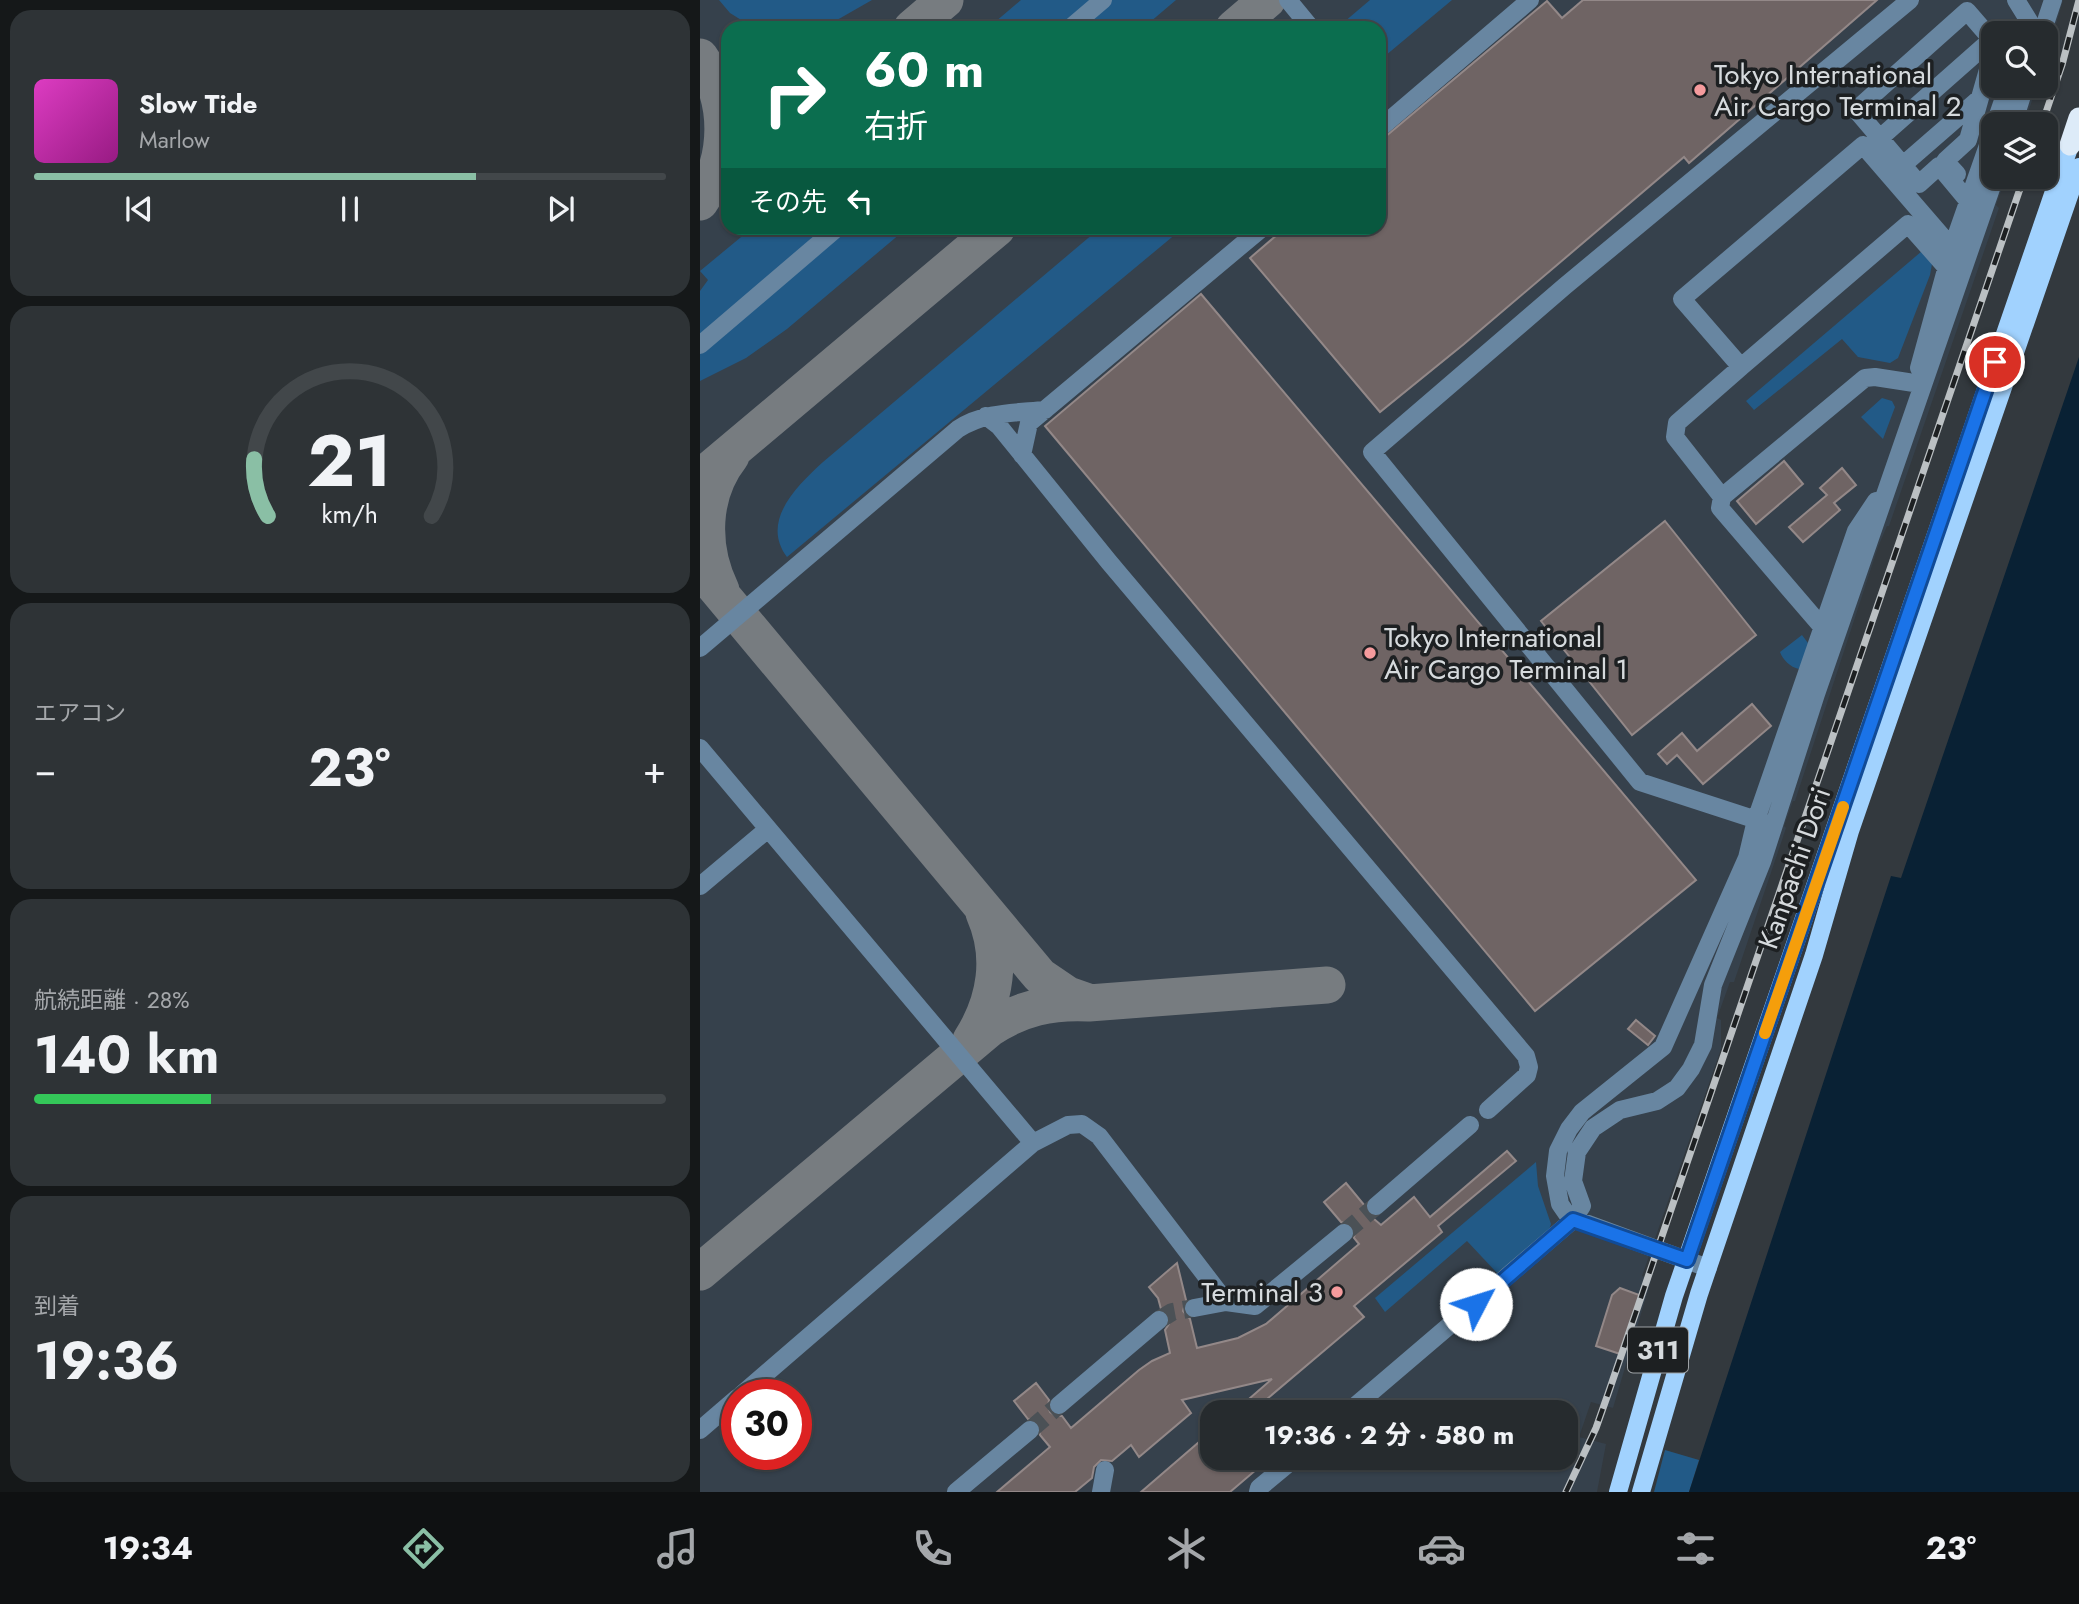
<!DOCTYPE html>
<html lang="ja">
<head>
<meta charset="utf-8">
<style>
  :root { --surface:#262b2e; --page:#2e3336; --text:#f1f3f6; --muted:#a4a7aa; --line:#42474a; --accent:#8abfa5 }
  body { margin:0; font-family:Jost,"Noto Sans JP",sans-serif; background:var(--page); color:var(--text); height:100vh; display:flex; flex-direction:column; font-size:26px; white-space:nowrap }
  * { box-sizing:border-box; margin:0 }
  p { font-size:23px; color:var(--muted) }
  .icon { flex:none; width:38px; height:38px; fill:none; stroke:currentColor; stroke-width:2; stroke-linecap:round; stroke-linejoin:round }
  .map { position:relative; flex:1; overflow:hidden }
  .sheet { display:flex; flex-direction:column; gap:10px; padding:10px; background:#151819; width:700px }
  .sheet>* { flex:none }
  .hud { position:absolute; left:21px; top:21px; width:665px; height:214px; border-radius:21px; box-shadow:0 2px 5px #0004,0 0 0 2px var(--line); background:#0b6e4f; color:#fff; overflow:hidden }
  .tools { position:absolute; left:1281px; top:21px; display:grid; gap:14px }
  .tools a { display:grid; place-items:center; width:77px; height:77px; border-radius:14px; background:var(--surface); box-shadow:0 2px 5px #0004,0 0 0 2px var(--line); font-size:35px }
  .speed { position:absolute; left:21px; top:1379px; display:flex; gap:14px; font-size:35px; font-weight:700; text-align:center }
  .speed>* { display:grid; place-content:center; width:91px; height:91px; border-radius:50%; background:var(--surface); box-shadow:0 2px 5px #0004,0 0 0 2px var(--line); line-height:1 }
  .speed .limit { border:10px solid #d22; background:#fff; color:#111 }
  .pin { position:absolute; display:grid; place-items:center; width:60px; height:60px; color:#fff; margin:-30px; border:4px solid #fff; border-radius:50%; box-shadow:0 2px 7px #0007 }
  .me { position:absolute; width:77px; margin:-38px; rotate:50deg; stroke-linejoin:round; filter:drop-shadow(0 0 5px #0008) }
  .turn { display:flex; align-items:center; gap:24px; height:147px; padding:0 28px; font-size:32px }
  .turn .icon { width:91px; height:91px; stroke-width:2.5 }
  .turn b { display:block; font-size:49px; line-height:60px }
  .then { display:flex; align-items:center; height:66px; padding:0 28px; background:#0003; gap:14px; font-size:26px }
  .big { font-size:52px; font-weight:700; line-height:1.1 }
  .sheet .widget { flex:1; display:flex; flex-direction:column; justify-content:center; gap:10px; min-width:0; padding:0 24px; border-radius:21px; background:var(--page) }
  .sheet .dial { align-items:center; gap:0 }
  .dial svg { height:182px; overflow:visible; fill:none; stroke:var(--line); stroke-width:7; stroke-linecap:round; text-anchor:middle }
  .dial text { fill:var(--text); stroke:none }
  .song { display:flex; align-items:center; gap:21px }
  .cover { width:84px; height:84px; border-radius:10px; background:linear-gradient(135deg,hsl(310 70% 55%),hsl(310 70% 35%)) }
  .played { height:7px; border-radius:4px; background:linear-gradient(90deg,var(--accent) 70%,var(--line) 70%) }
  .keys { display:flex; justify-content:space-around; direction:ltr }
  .heat { display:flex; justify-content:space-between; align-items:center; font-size:38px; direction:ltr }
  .charge { height:10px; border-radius:5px; background:linear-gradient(90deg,#34c759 28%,var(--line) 0) }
  .trip { position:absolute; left:500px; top:1400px; width:378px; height:70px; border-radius:21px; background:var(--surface); box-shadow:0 2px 5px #0004,0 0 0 2px var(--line); font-weight:700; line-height:70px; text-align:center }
  .menu { display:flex; height:112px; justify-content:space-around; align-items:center; background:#0f1112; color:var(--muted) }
  .menu .icon { width:49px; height:49px }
  .menu .on { color:var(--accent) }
  .menu b { font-size:32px; color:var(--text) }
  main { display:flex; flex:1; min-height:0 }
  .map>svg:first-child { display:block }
  .built { fill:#36414c; fill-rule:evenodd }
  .green { fill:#225a87 }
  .water { fill:#092134 }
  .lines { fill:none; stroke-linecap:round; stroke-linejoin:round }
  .taxiway { stroke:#777c80; stroke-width:37 }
  .building { fill:#6f6464; stroke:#938888; stroke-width:2 }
  .minor-tunnel { stroke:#4b5156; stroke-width:18; stroke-dasharray:18 9; stroke-linecap:butt }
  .minor { stroke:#6886a1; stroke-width:18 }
  .major { stroke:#a1d2fe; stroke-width:18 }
  .highway { stroke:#ddebf8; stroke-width:21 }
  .rail-casing { stroke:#bbc0c3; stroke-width:7 }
  .rail { stroke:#1d2022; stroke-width:4.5; stroke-dasharray:13; stroke-linecap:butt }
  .route-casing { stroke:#114b97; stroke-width:18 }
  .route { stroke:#1a73e8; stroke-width:12 }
  .slow { stroke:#f59e0b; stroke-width:12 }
  .poi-dot { fill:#f59b9d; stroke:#1d2022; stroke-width:2.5 }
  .labels { text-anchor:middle; stroke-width:7; stroke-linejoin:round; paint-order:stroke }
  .shield { fill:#1d2022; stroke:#9ea2a5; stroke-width:2 }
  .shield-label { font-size:26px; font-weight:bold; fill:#d6dadd }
  .poi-label { font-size:28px; fill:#d6dadd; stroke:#1d2022; text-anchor:start }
  .street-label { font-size:28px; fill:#d6dadd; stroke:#1d2022 }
</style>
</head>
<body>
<main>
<section class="sheet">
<div class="widget">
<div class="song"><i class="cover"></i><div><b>Slow Tide</b><p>Marlow</p></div></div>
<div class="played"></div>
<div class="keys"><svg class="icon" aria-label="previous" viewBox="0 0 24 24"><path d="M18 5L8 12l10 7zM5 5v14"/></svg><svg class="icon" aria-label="pause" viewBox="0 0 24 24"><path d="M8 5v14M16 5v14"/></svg><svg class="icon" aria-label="next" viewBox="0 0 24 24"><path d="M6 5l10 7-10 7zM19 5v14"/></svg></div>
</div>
<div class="widget dial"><svg viewBox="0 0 100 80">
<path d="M14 69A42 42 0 1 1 86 69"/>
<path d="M14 69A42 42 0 0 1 8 44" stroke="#8abfa5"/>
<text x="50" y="56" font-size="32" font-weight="700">21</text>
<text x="50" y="72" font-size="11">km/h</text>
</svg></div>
<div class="widget"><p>エアコン</p>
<div class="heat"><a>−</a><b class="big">23°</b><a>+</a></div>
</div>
<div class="widget"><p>航続距離 · 28%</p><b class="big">140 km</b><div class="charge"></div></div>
<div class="widget"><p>到着</p><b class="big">19:36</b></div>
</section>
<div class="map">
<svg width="1379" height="1492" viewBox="0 0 1379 1492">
  <rect width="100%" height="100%" fill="#33393e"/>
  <path class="built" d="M0 0H1363L1346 59V33H1293V86H1337L1324 124H1293V177H1306L1296 205 1299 208 1189 526H1187L1178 547 1095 801H1093L1084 826 1086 828 1034 982H1030L1017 1018 1021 1020V1049L942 1276 951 1280 913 1408 891 1402 879 1437 906 1444 897 1492H0ZM28 28H679V228H28ZM37 1395H96V1454H37ZM513 1412H866V1458H513Z"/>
  <path class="green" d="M19 0H172L123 28H54L30 13Z
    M321 0H476L443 28H288Z
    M670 0H752L679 61V28H637Z
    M52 228H207L87 329 46 358 0 381V291L8 280 0 271Z
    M400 228H483L87 557C60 521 97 486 123 462Z
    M1222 251 1232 264 1230 275 1198 358 1190 363 1158 357 1142 339 1054 410 1046 401Z
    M1182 398 1192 401 1195 407 1183 439 1161 417Z
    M1102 635 1111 647 1099 669C1090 667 1083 660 1080 652Z
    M836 1162 838 1186 851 1224 848 1233 797 1273 767 1241 685 1312 675 1298Z
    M965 1450 999 1460 989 1492H954Z"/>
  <path class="water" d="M1379 357V1492H989L1191 876 1201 878Z"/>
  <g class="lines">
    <path class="taxiway" d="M212 28 245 0
      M534 28 567 0
      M0 57C31 100 30 159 0 202
      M0 478 297 228
      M0 569 340 976 368 995 388 1002
      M21 590C0 547 1 494 31 456
      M271 1040C296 1001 303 956 284 913
      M0 1272 289 1029C320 1008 352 1001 389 1003L627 985"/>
  </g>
  <path class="building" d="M883 0H1177L989 163 984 157 764 344 680 412 550 258 585 228H679V142L847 1 862 18Z
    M501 294 996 880 835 1011 345 426Z
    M1084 461 1103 484 1056 524 1037 501Z
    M1142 468 1156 485 1134 503 1140 510 1103 542 1089 527 1127 495 1120 488Z
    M965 521 1056 635 932 735 841 621Z
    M1052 704 1071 726 1003 784 977 755 967 764 958 754 982 733 997 751Z
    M936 1020 955 1036 948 1045 928 1029Z
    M807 1151 816 1161 738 1226 742 1232 654 1306 664 1317 561 1404 568 1412H534L572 1379 482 1400 491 1413 439 1457 431 1445 412 1461 401 1460 394 1467 392 1478 375 1492H297L350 1447 340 1435 339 1423 335 1420 328 1419 314 1401 336 1383 349 1400 348 1406 350 1412 356 1416H362L371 1428 439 1370 452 1361 470 1353 465 1330 469 1324 470 1317 467 1312 461 1309 458 1298 449 1287 477 1263 486 1300 483 1311 490 1319 497 1348 538 1338 566 1324 659 1244 654 1238 655 1232 652 1225 641 1222 624 1202 646 1183 665 1206 667 1213 681 1225 714 1197 730 1217Z
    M920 1288 942 1296 923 1355 896 1346 912 1295Z
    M513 1430V1458H570L530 1492H441Z"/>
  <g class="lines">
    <path class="minor-tunnel" d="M644 1233 676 1206
      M459 1320 472 1312 494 1308
      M330 1430 359 1405"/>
    <path class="minor" d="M588 0 611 28
      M1316 0 1329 21 1325 33
      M370 28 403 0
      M1342 33 1353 0
      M1295 124 1308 86
      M1313 124 1325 86
      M679 129 830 0
      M1180 138 1292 39
      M1203 165 1280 98
      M1257 174 1245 161 1268 140 1293 52
      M1269 202 1239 166 1219 184 1156 110 1267 11 1293 41
      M1246 267 1208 224 1041 367 982 299 1163 145 1252 248
      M0 345 137 228
      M1219 368 1252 248 1293 131
      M286 416 299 426 409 562 826 1056 829 1067 827 1075 788 1110
      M322 455 329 423 562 228
      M1022 497 975 437 977 423 1041 367
      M1123 628 1020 508 1022 497 1165 378 1175 377 1214 383
      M0 648 258 429C284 412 314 413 345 410
      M0 748 333 1143
      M1066 823 940 782 672 452 865 286 1210 0
      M0 886 68 829
      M676 1206 770 1125
      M1008 1268 869 1217 860 1204 855 1176 858 1151 869 1129 882 1112 963 1047 1047 858 1056 820 1156 531 1176 501
      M494 1308 526 1302 555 1306 644 1233
      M41 1395 333 1143 368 1125 382 1124 399 1136 526 1302
      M359 1405 459 1320
      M648 1412 873 1220 882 1206 873 1181 877 1152 893 1128 920 1110 957 1101 977 1088 991 1069 1003 1045 1013 985 1062 862 1116 694 1295 177
      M0 1430 37 1398
      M256 1492 330 1430
      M401 1492 405 1470
      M558 1492 559 1488 595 1458"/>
    <path class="major" d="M918 1492 974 1296 1370 145
      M941 1492 999 1294 1114 955 1150 831 1379 167"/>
    <path class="highway" d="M1370 145 1379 118"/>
    <g class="rail-casing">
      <path id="rail" d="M1342 124 1362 65 1379 0
        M866 1492 896 1428 908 1394 1324 177"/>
    </g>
    <use href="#rail" class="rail"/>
  </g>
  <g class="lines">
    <g class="route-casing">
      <path id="route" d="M776 1304 873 1220 987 1260 1295 362"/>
    </g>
    <use href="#route" class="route"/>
    <path class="slow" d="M1065 1033 1143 807"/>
  </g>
  <g class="poi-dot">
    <circle cx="1000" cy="90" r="7"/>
    <circle cx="670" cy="653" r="7"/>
    <circle cx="637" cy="1292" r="7"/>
  </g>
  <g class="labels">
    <rect class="shield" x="928" y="1327.5" width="60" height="45" rx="5"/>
    <g class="shield-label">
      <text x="958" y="1359">311</text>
    </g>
    <g class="poi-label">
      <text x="1014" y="84">Tokyo International<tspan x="1014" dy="32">Air Cargo Terminal 2</tspan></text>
      <text x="684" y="647">Tokyo International<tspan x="684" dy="32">Air Cargo Terminal 1</tspan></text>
      <text x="623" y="1302" text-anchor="end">Terminal 3</text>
    </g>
    <g class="street-label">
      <text transform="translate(1094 868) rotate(-71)" y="10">Kanpachi Dori</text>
    </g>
  </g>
</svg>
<div class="tools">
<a><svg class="icon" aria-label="search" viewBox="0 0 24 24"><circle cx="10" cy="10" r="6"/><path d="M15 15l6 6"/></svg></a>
<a><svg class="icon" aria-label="layers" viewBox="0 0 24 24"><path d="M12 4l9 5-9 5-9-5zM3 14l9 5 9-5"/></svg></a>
</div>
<div class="speed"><div class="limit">30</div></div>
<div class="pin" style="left:1295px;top:362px;background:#d93025"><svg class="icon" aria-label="arrive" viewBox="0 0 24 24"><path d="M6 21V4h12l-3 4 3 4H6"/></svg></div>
<svg class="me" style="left:776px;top:1304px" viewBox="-20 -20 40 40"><circle r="19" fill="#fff"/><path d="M0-13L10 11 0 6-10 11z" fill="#1a73e8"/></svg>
<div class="trip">19:36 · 2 分 · 580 m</div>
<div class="hud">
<div class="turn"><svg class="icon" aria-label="right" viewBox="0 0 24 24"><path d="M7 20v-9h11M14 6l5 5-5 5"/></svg><div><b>60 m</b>右折</div></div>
<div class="then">その先<svg class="icon" aria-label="left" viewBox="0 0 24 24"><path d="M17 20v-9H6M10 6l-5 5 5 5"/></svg></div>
</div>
</div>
</main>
<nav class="menu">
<b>19:34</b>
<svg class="icon on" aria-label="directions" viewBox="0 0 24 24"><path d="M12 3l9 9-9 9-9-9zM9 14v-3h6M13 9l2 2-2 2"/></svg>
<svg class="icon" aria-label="music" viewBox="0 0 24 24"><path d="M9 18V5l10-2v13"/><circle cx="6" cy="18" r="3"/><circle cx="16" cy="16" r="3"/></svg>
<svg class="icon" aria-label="phone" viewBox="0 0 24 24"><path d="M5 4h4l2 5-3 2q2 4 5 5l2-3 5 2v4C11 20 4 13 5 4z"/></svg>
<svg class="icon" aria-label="climate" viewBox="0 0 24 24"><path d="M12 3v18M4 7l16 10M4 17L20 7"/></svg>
<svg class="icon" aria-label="car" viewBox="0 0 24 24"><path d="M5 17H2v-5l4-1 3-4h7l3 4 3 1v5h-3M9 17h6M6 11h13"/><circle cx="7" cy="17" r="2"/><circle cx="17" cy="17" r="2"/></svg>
<svg class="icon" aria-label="filters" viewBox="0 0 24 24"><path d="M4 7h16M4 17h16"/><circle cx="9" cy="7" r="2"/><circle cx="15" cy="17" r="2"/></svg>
<b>23°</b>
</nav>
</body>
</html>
